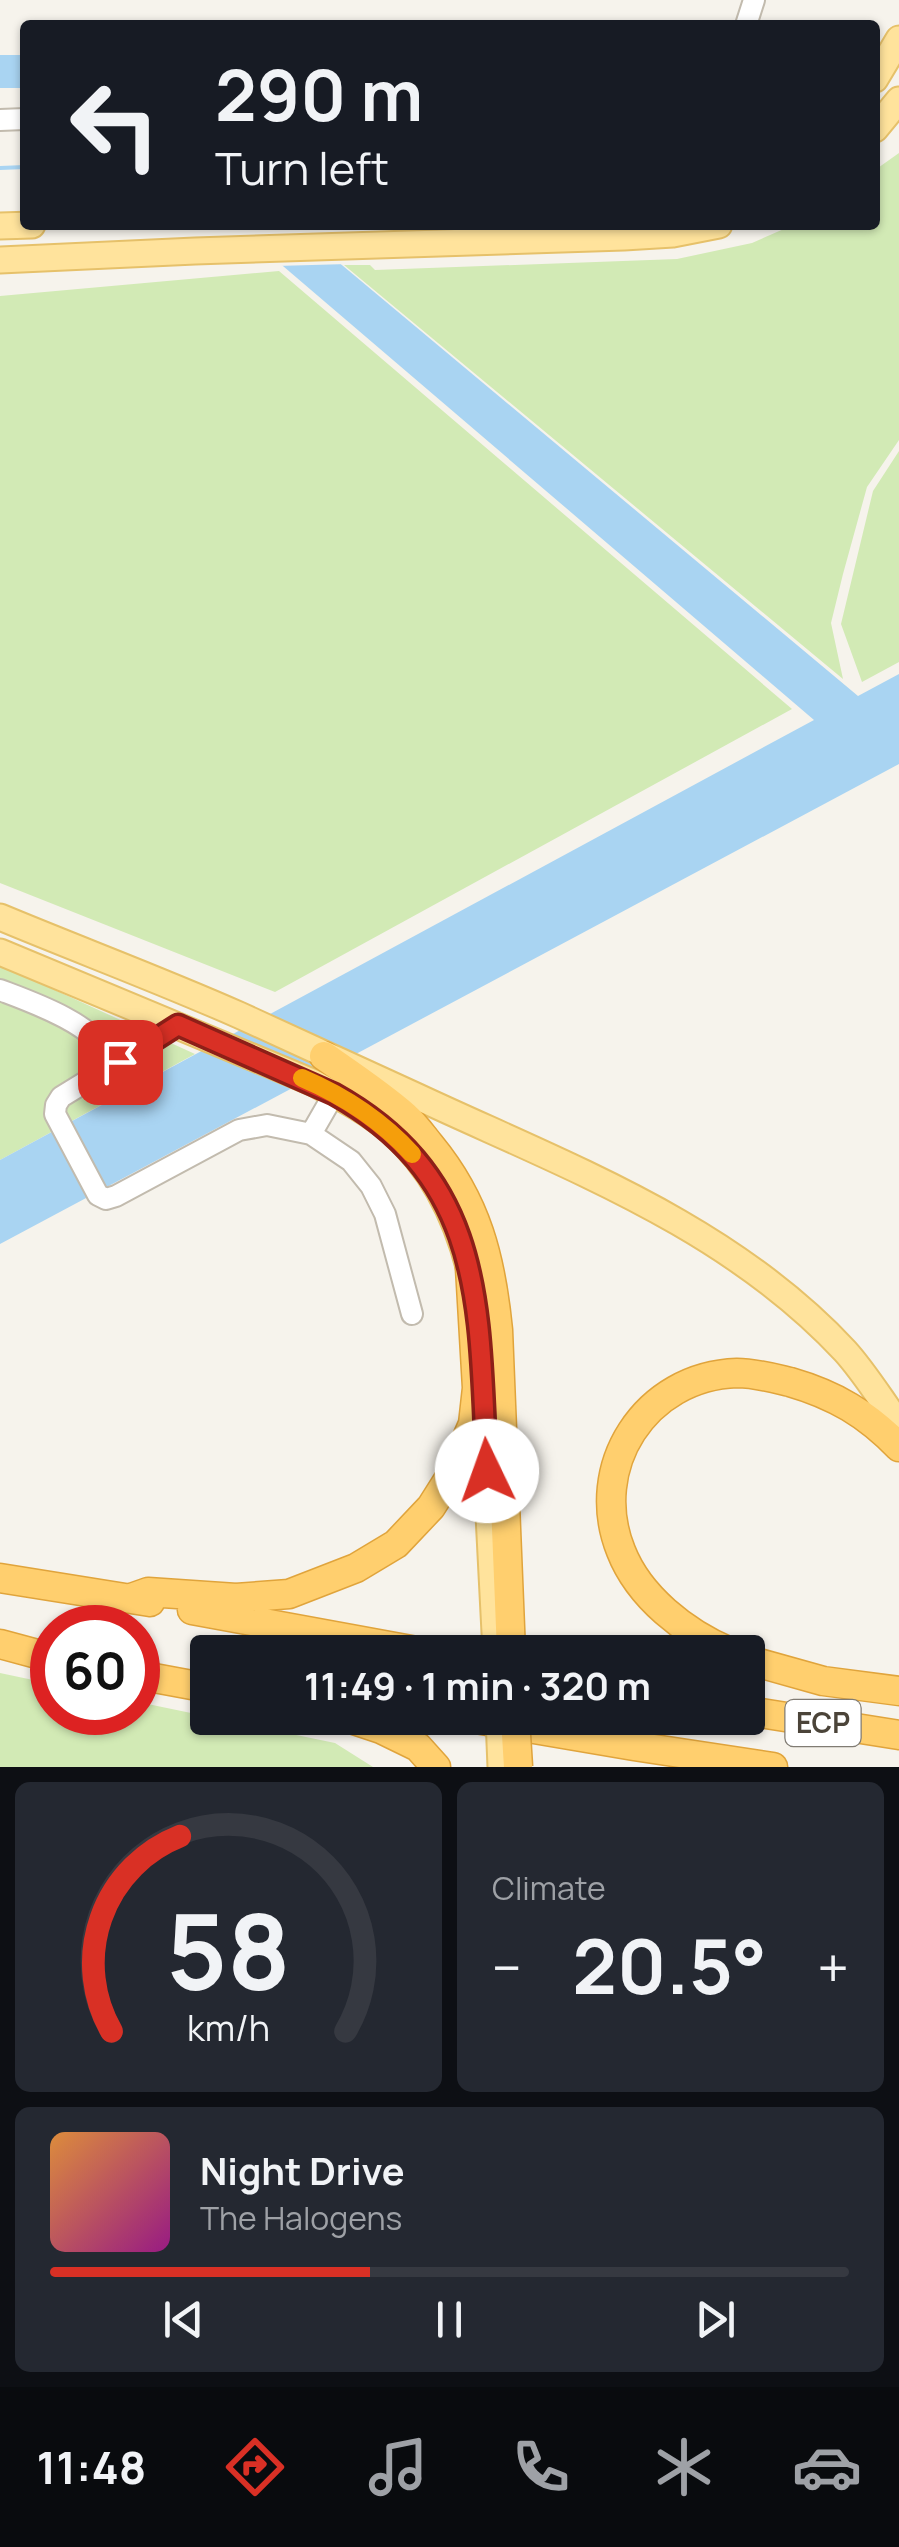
<!DOCTYPE html>
<html lang="en">
<head>
<meta charset="utf-8">
<style>
  :root { --surface:#171b24; --page:#242831; --text:#f1f3f6; --muted:#9ea1a6; --line:#363941; --accent:#d93025 }
  body { margin:0; font-family:Manrope,sans-serif; background:var(--page); color:var(--text); height:100vh; display:flex; flex-direction:column; font-size:38px; white-space:nowrap }
  * { box-sizing:border-box; margin:0 }
  p { font-size:32px; color:var(--muted) }
  .icon { flex:none; width:55px; height:55px; fill:none; stroke:currentColor; stroke-width:2; stroke-linecap:round; stroke-linejoin:round }
  .map { position:relative; height:1767px; overflow:hidden }
  .drawer { display:flex; flex-direction:column; gap:15px; padding:15px; background:#0d0f14; flex:1 }
  .drawer>* { flex:none }
  .top-card { position:absolute; left:20px; top:20px; width:860px; height:210px; border-radius:10px; box-shadow:0 2px 8px #0004; background:#171b24; color:var(--text); overflow:hidden }
  .speed { position:absolute; left:30px; top:1605px; display:flex; gap:20px; font-size:50px; font-weight:700; text-align:center }
  .speed>* { display:grid; place-content:center; width:130px; height:130px; border-radius:50%; background:var(--surface); box-shadow:0 2px 8px #0004; line-height:1 }
  .speed .limit { border:15px solid #d22; background:#fff; color:#111 }
  .pin { position:absolute; display:grid; place-items:center; width:85px; height:85px; color:#fff; margin:-42px; border-radius:20px; box-shadow:0 5px 15px #0006 }
  .me { position:absolute; width:110px; margin:-55px; rotate:357deg; stroke-linejoin:round; filter:drop-shadow(0 0 8px #0008) }
  .turn { display:flex; align-items:center; gap:35px; height:210px; padding:0 30px; font-size:45px }
  .turn .icon { width:130px; height:130px; stroke-width:2.5 }
  .turn b { display:block; font-size:70px; line-height:85px }
  .big { font-size:75px; font-weight:700; line-height:1.1 }
  .drawer .card { flex:1; display:flex; flex-direction:column; justify-content:center; gap:15px; min-width:0; padding:0 35px; border-radius:15px; background:var(--page) }
  .drawer .dial { align-items:center; gap:0 }
  .dial svg { height:260px; overflow:visible; fill:none; stroke:var(--line); stroke-width:7; stroke-linecap:round; text-anchor:middle }
  .dial text { fill:var(--text); stroke:none }
  .song { display:flex; align-items:center; gap:30px }
  .cover { width:120px; height:120px; border-radius:15px; background:linear-gradient(135deg,hsl(30 70% 55%),hsl(310 70% 35%)) }
  .played { height:10px; border-radius:5px; background:linear-gradient(90deg,var(--accent) 40%,var(--line) 40%) }
  .keys { display:flex; justify-content:space-around; direction:ltr }
  .heat { display:flex; justify-content:space-between; align-items:center; font-size:55px; direction:ltr }
  .drawer .tiles { flex:1; display:grid; gap:15px; grid-template-columns:1fr 1fr }
  .card:last-child { grid-column:span 2 }
  .trip { position:absolute; left:190px; top:1635px; width:575px; height:100px; border-radius:10px; background:var(--surface); box-shadow:0 2px 8px #0004; font-weight:700; line-height:100px; text-align:center }
  .dock { display:flex; height:160px; justify-content:space-around; align-items:center; background:#090b0e; color:var(--muted) }
  .dock .icon { width:70px; height:70px }
  .dock .selected { color:var(--accent) }
  .dock b { font-size:45px; color:var(--text) }
  .map>svg:first-child { display:block }
  .green { fill:#d2eab5 }
  .water { fill:#a9d4f2 }
  .pier { fill:#f6f3ec }
  .lines { fill:none; stroke-linecap:round; stroke-linejoin:round }
  .stream { stroke:#a9d4f2; stroke-width:4 }
  .minor-casing { stroke:#c2bbae; stroke-width:24 }
  .major-casing { stroke:#e6c16a; stroke-width:29 }
  .highway-casing { stroke:#e0a43c; stroke-width:31 }
  .minor { stroke:#fff; stroke-width:20 }
  .major { stroke:#ffe39c; stroke-width:25 }
  .highway { stroke:#ffcf6e; stroke-width:28 }
  .major-bridge-casing { stroke:#e6c16a; stroke-width:29; stroke-linecap:butt }
  .highway-bridge-casing { stroke:#e0a43c; stroke-width:31; stroke-linecap:butt }
  .major-bridge { stroke:#ffe39c; stroke-width:25 }
  .highway-bridge { stroke:#ffcf6e; stroke-width:28 }
  .route-casing { stroke:#8d1f18; stroke-width:25 }
  .route { stroke:#d93025; stroke-width:18 }
  .slow { stroke:#f59e0b; stroke-width:18 }
  .labels { text-anchor:middle; stroke-width:10; stroke-linejoin:round; paint-order:stroke }
  .shield { fill:#fff; stroke:#817c74; stroke-width:2.5 }
  .shield-label { font-size:28px; font-weight:bold; fill:#4b4439 }
</style>
</head>
<body>
<div class="map">
<svg width="899" height="1767" viewBox="0 0 899 1767">
  <rect width="100%" height="100%" fill="#f6f3ec"/>
  <path class="green" d="M899 153V440L867 487 843 574 831 623 843 679 344 265H370L375 270 677 259 752 243 793 225H875V170Z
    M279 271 792 709 275 992 0 883V296Z
    M899 451V662L862 682 841 624 873 491Z
    M0 965 195 1054 0 1160Z
    M0 1673 52 1684V1712H138V1702L335 1743 373 1767H0Z"/>
  <path class="water" d="M0 55H25V88H0Z
    M235 225H294L858 696 899 674V764L0 1244V1160L814 720Z"/>
  <path class="pier" d="M230 225H301L348 264 276 266Z"/>
  <g class="lines">
    <path class="stream" d="M0 168 25 167"/>
    <g class="minor-casing">
      <path id="minor" d="M746 25 754 0
        M0 120 25 119
        M0 990C26 1000 99 1025 104 1055 106 1062 101 1071 97 1077
        M178 1025 61 1097 56 1105 55 1114 98 1195 106 1199 116 1196 239 1130 267 1125 311 1134 351 1161 371 1186 385 1214 412 1314
        M311 1134 334 1094"/>
    </g>
    <g class="major-casing">
      <path id="major" d="M875 79 899 39
        M875 129 899 100
        M0 226 32 225
        M0 260 195 251 624 237 673 234 719 225
        M0 917C79 950 160 980 239 1015 299 1042 358 1070 418 1097 568 1167 729 1226 845 1351 865 1373 881 1400 899 1424
        M0 952 312 1082C340 1097 368 1111 392 1132 437 1172 462 1230 474 1288
        M483 1398 496 1652"/>
    </g>
    <g class="highway-casing">
      <path id="highway" d="M324 1056C351 1075 380 1094 405 1116 414 1124 422 1135 430 1145 477 1202 491 1259 498 1330L511 1652
        M0 1578 150 1602
        M131 1598 148 1592 236 1598 289 1594 356 1568 396 1544 431 1507 450 1477 473 1424 477 1388 470 1268
        M192 1610 422 1652
        M0 1644 52 1658
        M730 1652C685 1633 639 1597 621 1551 587 1467 645 1376 737 1373 755 1373 773 1378 790 1382 835 1395 867 1414 899 1447
        M748 1660 823 1681 899 1691
        M138 1675 208 1688
        M748 1711 899 1735
        M348 1718 381 1729 418 1747 436 1767
        M470 1718 634 1746 773 1767"/>
    </g>
    <use href="#minor" class="minor"/>
    <use href="#major" class="major"/>
    <use href="#highway" class="highway"/>
    <g class="major-bridge-casing">
      <path id="major-bridge" d="M499 1718 501 1767"/>
    </g>
    <g class="highway-bridge-casing">
      <path id="highway-bridge" d="M515 1718 518 1767"/>
    </g>
    <use href="#major-bridge" class="major-bridge"/>
    <use href="#highway-bridge" class="highway-bridge"/>
  </g>
  <g class="lines">
    <g class="route-casing">
      <path id="route" d="M120 1062 178 1025 334 1094C490 1181 478 1315 487 1471"/>
    </g>
    <use href="#route" class="route"/>
    <path class="slow" d="M302 1078C344 1096 382 1121 412 1154"/>
  </g>
  <g class="labels">
    <rect class="shield" x="785.5" y="1700" width="75" height="46" rx="8"/>
    <g class="shield-label">
      <text x="823" y="1733">ECP</text>
    </g>
  </g>
</svg>
<div class="speed"><div class="limit">60</div></div>
<div class="pin" style="left:120px;top:1062px;background:#d93025"><svg class="icon" aria-label="arrive" viewBox="0 0 24 24"><path d="M6 21V4h12l-3 4 3 4H6"/></svg></div>
<svg class="me" style="left:487px;top:1471px" viewBox="-20 -20 40 40"><circle r="19" fill="#fff"/><path d="M0-13L10 11 0 6-10 11z" fill="#d93025"/></svg>
<div class="trip">11:49 · 1 min · 320 m</div>
<div class="top-card">
<div class="turn"><svg class="icon" aria-label="left" viewBox="0 0 24 24"><path d="M17 20v-9H6M10 6l-5 5 5 5"/></svg><div><b>290 m</b>Turn left</div></div>
</div>
</div>
<section class="drawer">
<div class="tiles">
<div class="card dial"><svg viewBox="0 0 100 80">
<path d="M14 69A42 42 0 1 1 86 69"/>
<path d="M14 69A42 42 0 0 1 35 9" stroke="#d93025"/>
<text x="50" y="56" font-size="32" font-weight="700">58</text>
<text x="50" y="72" font-size="11">km/h</text>
</svg></div>
<div class="card"><p>Climate</p>
<div class="heat"><a>−</a><b class="big">20.5°</b><a>+</a></div>
</div>
<div class="card">
<div class="song"><i class="cover"></i><div><b>Night Drive</b><p>The Halogens</p></div></div>
<div class="played"></div>
<div class="keys"><svg class="icon" aria-label="previous" viewBox="0 0 24 24"><path d="M18 5L8 12l10 7zM5 5v14"/></svg><svg class="icon" aria-label="pause" viewBox="0 0 24 24"><path d="M8 5v14M16 5v14"/></svg><svg class="icon" aria-label="next" viewBox="0 0 24 24"><path d="M6 5l10 7-10 7zM19 5v14"/></svg></div>
</div>
</div>
</section>
<nav class="dock">
<b>11:48</b>
<svg class="icon selected" aria-label="directions" viewBox="0 0 24 24"><path d="M12 3l9 9-9 9-9-9zM9 14v-3h6M13 9l2 2-2 2"/></svg>
<svg class="icon" aria-label="music" viewBox="0 0 24 24"><path d="M9 18V5l10-2v13"/><circle cx="6" cy="18" r="3"/><circle cx="16" cy="16" r="3"/></svg>
<svg class="icon" aria-label="phone" viewBox="0 0 24 24"><path d="M5 4h4l2 5-3 2q2 4 5 5l2-3 5 2v4C11 20 4 13 5 4z"/></svg>
<svg class="icon" aria-label="climate" viewBox="0 0 24 24"><path d="M12 3v18M4 7l16 10M4 17L20 7"/></svg>
<svg class="icon" aria-label="car" viewBox="0 0 24 24"><path d="M5 17H2v-5l4-1 3-4h7l3 4 3 1v5h-3M9 17h6M6 11h13"/><circle cx="7" cy="17" r="2"/><circle cx="17" cy="17" r="2"/></svg>
</nav>
</body>
</html>
